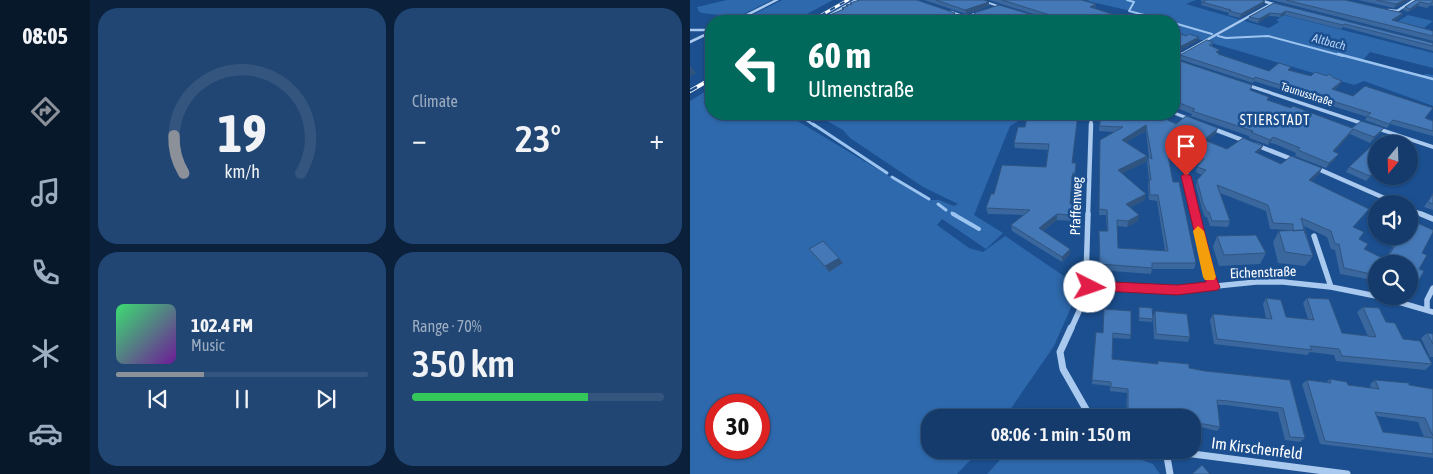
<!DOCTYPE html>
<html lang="en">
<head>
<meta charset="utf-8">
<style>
  :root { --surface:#143b6b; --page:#214673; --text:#f1f3f6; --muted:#9dadc1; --line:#33557e; --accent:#8c9099 }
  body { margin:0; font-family:"Asap Condensed",sans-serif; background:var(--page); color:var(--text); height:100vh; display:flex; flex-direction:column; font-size:19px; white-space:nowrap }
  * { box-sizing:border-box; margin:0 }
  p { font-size:16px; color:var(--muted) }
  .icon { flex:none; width:28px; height:28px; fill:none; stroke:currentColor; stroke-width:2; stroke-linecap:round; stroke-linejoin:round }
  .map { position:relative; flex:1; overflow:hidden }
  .drawer { display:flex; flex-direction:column; gap:8px; padding:8px; background:#0b203b; width:600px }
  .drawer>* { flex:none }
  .guide { position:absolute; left:15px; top:15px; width:475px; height:105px; border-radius:20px; box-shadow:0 1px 4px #0004,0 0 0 1px var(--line); background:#00695c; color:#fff; overflow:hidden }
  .needle { width:32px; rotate:199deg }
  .tools { position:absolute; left:678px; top:135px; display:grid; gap:10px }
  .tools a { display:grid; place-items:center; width:50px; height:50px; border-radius:50%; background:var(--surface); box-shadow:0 1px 4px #0004,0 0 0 1px var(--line); font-size:25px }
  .speed { position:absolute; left:15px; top:394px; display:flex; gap:10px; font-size:25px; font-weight:700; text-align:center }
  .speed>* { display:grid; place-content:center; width:65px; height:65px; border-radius:50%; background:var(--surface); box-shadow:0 1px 4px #0004,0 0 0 1px var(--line); line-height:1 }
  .speed .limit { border:8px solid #d22; background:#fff; color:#111 }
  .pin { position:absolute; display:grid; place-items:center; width:42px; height:42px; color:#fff; margin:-51px -21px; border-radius:50% 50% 50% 0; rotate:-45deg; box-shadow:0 0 5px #0007 }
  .pin .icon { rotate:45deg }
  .me { position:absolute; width:55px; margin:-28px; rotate:94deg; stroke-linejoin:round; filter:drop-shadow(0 0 4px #0008) }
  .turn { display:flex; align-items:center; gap:18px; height:105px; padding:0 20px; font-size:22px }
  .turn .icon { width:65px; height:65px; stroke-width:2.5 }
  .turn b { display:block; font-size:35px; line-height:42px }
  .big { font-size:38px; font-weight:600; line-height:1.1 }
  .drawer .card { flex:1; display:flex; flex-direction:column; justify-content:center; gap:8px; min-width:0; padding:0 18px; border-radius:20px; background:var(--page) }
  .drawer .dial { align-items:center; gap:0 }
  .dial svg { height:130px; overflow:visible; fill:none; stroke:var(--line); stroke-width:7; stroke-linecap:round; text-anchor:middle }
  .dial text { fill:var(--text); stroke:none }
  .song { display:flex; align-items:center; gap:15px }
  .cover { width:60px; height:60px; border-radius:8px; background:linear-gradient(135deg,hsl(140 70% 55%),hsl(280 70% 35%)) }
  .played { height:5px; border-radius:2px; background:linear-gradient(90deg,var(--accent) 35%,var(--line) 35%) }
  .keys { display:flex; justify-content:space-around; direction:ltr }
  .heat { display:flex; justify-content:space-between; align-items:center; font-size:28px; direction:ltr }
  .charge { height:8px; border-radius:4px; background:linear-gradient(90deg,#34c759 70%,var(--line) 0) }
  .drawer .tiles { flex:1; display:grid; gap:8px; grid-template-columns:repeat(2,1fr) }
  .trip { position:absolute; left:231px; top:409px; width:280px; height:50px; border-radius:20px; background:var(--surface); box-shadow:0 1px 4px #0004,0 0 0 1px var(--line); font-weight:600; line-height:50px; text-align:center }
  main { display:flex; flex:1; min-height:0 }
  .dock { display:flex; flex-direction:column; width:90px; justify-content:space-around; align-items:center; background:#08182b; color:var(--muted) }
  .dock .icon { width:35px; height:35px }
  .dock .on { color:var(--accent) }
  .dock b { font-size:22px; color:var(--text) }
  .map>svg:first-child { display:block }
  .green { fill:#2e69ad; fill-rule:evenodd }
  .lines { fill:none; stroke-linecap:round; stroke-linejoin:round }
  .stream-far3 { stroke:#9cc4f0; stroke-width:2 }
  .stream-far2 { stroke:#9cc4f0; stroke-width:2.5 }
  .stream-far1 { stroke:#9cc4f0; stroke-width:3 }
  .stream { stroke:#9cc4f0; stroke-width:4 }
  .minor-far4 { stroke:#a9c9ee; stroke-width:2.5 }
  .minor-far3 { stroke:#a9c9ee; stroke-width:3 }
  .minor-far2 { stroke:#a9c9ee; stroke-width:4.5 }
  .minor-far1 { stroke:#a9c9ee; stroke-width:5.5 }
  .minor { stroke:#a9c9ee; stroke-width:7 }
  .tertiary { fill:#a9c9ee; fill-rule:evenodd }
  .rail-far1-casing { stroke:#fff; stroke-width:3 }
  .rail-casing { stroke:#fff; stroke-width:4 }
  .rail-far1 { stroke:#1b4f8f; stroke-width:2; stroke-dasharray:5.5; stroke-linecap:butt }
  .rail { stroke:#1b4f8f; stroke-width:2.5; stroke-dasharray:8; stroke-linecap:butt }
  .wall { fill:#3a679d; fill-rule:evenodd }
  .shaded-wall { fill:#305480 }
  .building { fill:#4478b7; stroke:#305480; fill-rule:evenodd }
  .route { fill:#e11d48; stroke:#92132f }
  .slow { fill:#f59e0b }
  .labels { text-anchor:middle; stroke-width:5; stroke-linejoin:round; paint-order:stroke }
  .far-street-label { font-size:11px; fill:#fff; stroke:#1b4f8f }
  .far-water-label { font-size:12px; font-style:italic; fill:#b5d3f5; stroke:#1b4f8f }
  .far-quarter-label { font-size:14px; letter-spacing:1px; fill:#fff; stroke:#1b4f8f }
  .street-label { font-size:14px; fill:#fff; stroke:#1b4f8f }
  .near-street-label { font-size:16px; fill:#fff; stroke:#1b4f8f }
</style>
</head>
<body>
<main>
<nav class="dock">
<b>08:05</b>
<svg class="icon on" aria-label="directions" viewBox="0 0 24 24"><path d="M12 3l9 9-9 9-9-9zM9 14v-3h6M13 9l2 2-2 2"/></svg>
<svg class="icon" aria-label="music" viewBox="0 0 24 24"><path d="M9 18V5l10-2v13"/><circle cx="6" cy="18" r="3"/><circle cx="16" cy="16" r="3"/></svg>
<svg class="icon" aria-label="phone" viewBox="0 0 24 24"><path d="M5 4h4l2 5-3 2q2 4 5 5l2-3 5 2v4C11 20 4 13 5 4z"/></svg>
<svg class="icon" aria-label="climate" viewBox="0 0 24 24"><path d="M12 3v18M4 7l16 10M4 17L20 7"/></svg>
<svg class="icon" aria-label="car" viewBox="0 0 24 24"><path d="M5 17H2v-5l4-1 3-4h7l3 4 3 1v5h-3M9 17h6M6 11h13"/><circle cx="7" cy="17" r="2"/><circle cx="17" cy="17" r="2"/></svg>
</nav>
<section class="drawer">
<div class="tiles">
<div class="card dial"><svg viewBox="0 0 100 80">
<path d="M14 69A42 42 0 1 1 86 69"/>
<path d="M14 69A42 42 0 0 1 8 46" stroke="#8c9099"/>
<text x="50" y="56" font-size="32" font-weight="700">19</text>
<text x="50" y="72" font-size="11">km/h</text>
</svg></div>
<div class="card"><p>Climate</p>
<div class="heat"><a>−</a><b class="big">23°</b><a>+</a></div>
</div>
<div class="card">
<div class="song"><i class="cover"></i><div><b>102.4 FM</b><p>Music</p></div></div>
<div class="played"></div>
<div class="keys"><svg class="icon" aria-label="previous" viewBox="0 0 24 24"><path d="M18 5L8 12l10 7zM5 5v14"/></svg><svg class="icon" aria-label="pause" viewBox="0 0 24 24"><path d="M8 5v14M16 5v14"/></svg><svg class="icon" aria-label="next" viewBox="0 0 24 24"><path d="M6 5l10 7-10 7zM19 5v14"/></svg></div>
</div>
<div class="card"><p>Range · 70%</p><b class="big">350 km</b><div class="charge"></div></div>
</div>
</section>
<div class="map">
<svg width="743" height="474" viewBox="0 0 743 474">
  <rect width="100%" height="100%" fill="#1b4f8f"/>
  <path class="green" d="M37 0H82L47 17 12 13 9 12 7 7Z
    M92 0H143L104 21H80L85 18H83L75 21H50Z
    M399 0H506L496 4 579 28 589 22 586 20 594 15 743 53V68L680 52 672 61 729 76 736 74 743 75V106L674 81 664 85 484 32V21H448L449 19 444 18 450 13 397 1Z
    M718 15 743 21 734 28 707 22Z
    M21 88V114H105L107 115 101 117 239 200H249L264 206 268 204 233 187 160 138 153 130 126 115 341 114 320 126 284 215 313 233 296 249 252 219 247 225 279 248 293 252 315 236 390 287 364 346 315 417 240 418V450H290L267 474H0V101ZM26 405H69V448H26Z
    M319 450H425L463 464 470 474H297Z"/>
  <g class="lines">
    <path class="stream-far3" d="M437 0 444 2 439 11 477 21
      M484 23 522 34
      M528 36 536 38 578 36 653 56"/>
    <path class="stream-far2" d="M648 54 743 79
      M106 114 109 116
      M115 119 125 126"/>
    <path class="stream-far1" d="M123 124 197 173
      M202 177 239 199
      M248 204 256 210
      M262 213 266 215"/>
    <path class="stream" d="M263 214 289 229"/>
    <path class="minor-far4" d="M569 0 587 5
      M698 10 707 11 724 0
      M261 12 286 21
      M43 21 50 18
      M130 21 166 0
      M265 21 291 12
      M0 30H21
      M0 42 21 32
      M488 56 581 4"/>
    <path class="minor-far3" d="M484 58 491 54
      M484 113 500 119
      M401 126V114"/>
    <path class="minor-far2" d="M521 128 555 141
      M566 145 604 160
      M494 163 506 215
      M626 168 708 204
      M719 209 734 215
      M398 215 401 124"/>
    <path class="minor-far1" d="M505 214 519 275 524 287
      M731 214 743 219
      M624 236 641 287
      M400 287 487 290 566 282H593L641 287 686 296
      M688 296 743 312
      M737 309V300L743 288
      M381 329 400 287 396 278 398 214"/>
    <path class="minor" d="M381 328 370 352 373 369 401 418
      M472 450 657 474
      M476 451 480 474"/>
    <path class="tertiary" d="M84 0H89L52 19 48 18Z
      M287 0H293L320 9 317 10Z
      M549 82H553L743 145V149L549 84Z"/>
    <g class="rail-far1-casing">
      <path id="rail-far1" d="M121 21 158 0"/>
    </g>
    <g class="rail-casing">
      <path id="rail" d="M0 91 21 79"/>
    </g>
    <use href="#rail-far1" class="rail-far1"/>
    <use href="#rail" class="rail"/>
  </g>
  <path class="wall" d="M234 0H294L299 6 276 14Z
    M299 0H391L406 4 405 8V9L444 21H129L128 20 152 10V8L156 7V5L161 4 160 3 266 17 264 19 286 20 287 19 285 17 284 13 353 18H356Z
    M511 0H572L575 1 574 4 550 18 538 15 539 13 511 5 512 2H511Z
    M582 0H655L713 13 711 16 704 21 743 31V41Z
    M668 0H719L704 8Z
    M726 0H743V6L741 5 737 8 728 6 718 12 713 10 715 7Z
    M584 3 743 43V51L653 27 651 29 595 15 590 17 579 16 568 23 558 20 559 17Z
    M523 42 522 46 529 54 579 71 600 70 621 76 644 78 652 81 650 84 644 90 743 121V136L700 124 697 128 675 120 677 117 564 81 563 83 489 59 490 55Z
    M484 59 560 90 578 100 662 128 690 133 680 143 660 134 644 152 645 159 636 168 605 156 606 153 585 144 580 143 578 145 559 138V136L501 116 502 114 484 107Z
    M410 114 467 118 526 133 517 141 537 149 570 151 567 153 591 164 632 168 629 174 621 181 675 214 663 227 674 249 695 259 703 247 691 241 694 236H719L720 228 725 222 732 253 726 285 720 290H719V264H686V280L677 279 650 274 645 250 641 249 637 237 614 226 623 256 615 266 588 263 583 242 589 231H600V230L580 229 576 211 530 193 540 221 538 227 520 226 517 217H515L512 209 506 186 507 180 512 175 506 172 507 167 510 163 482 151 481 157H478L483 182 506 263 504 269H462L461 274 409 270V231H417L416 215H409L410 145 424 132 409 131ZM456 131 459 158 458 157 457 162 459 180 458 186 459 200 467 201 475 251 428 248 427 226 437 227 448 221 440 207 455 200 432 173 456 162 457 156 436 142Z
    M337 117 383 163H386L385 178H383L382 183 380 204H383L382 221 367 220 353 231 380 249V254L372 262 322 231 321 225 334 215 298 214 296 208 304 194 356 167 358 150 325 148 324 143 335 127Z
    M686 144V171L676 181 656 172 659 167Z
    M743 193V210L734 207Z
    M527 236 576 253 570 264 529 266 523 247Z
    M119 249 153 263 139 272 123 255Z
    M576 298 596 317 618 319 613 303 617 298 652 333 678 336 667 312 673 307 696 322 713 339 742 364 735 370 646 361 644 355 620 352 617 355 524 344 520 320 523 314 576 319 573 304Z
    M449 307 463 319 462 322 449 321Z
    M414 309 441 335 440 339 423 338 422 359 467 364 468 361 515 371 600 380 615 438 610 442 595 440 588 412 535 405H527L530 427 527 431 511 427H502V418H436L437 393 420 391V386L402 384 406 332 413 333Z
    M465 311 500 337 498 342 464 339 463 316Z
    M737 333 743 334V357H740L731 338Z
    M640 379 658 385 681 388 680 384 685 380 743 389V458L630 444 612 384 617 380 636 382ZM687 416 728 422 734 437 693 432Z"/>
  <path class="shaded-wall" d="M715 0H719L704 8 706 4Z
    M575 1 574 4 550 18 551 14Z
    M299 2V6L276 14 275 10Z
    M730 2 728 6 718 12 720 9Z
    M406 4 405 8 400 11V7Z
    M596 11 595 15 590 17 591 14Z
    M265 13 266 17 262 21 261 17Z
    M580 13 579 16 568 23 569 19Z
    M713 13 711 16 700 24 702 20Z
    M509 37 508 41 484 54V50Z
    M0 66H1L6 73 0 77Z
    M652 81 650 84 640 93 642 89Z
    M456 125V131L431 145 432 140Z
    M528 128 526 133 513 145 514 140Z
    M694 128 690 133 680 143 684 137Z
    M663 129 660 134 640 157 643 151Z
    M583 137 580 143 578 145 580 140Z
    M573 146 570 151 562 158 565 152Z
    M649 154 645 159 636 168 639 163Z
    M457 156 456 162 427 176 428 170Z
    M632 168 629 174 616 186 619 180Z
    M686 169V171L676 181 680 176Z
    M456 194 455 200 435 209 436 204Z
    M367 214V220L349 234V228Z
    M449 215 448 221 437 227 438 221Z
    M380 249V254L372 262V257Z
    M149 258 153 263 139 272 135 266Z"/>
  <path class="building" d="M170 0H227L265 13 261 17 264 20 275 16 286 20 288 16 284 13 309 5 353 18 362 17 360 15 312 0H391L406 4 400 7 444 21H132L128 20 154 9 152 8 158 6 156 5 162 4 160 3Z
    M246 0H294L299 2 275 10Z
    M517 0H572L575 1 551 14 539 11 541 10 512 2Z
    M596 0H655L713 13 702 20 743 31V36Z
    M686 0H715L706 4Z
    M726 0H743V2L739 4 730 2 720 9 715 7Z
    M584 3 743 43V46L655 24 653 25 596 11 591 14 580 13 569 19 559 17Z
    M484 32 496 36 499 34 509 37 484 50Z
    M517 40 523 42 519 45 530 50 526 52 529 53 528 54 579 71 589 63 601 67 598 70 621 76 625 72 637 76 639 74 644 78 652 81 642 89 663 96 675 86 743 108 735 118 743 121V131L703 120 699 124 677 116 681 113 565 77 564 79 490 55Z
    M484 59 562 85 560 90 579 97 577 100 601 108 603 106 662 128 671 121 694 128 684 137 663 129 643 151 649 154 639 163 608 150 610 148 588 139 583 137 580 140 561 132 563 131 502 111 505 109 484 101Z
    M345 114H388L382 163H386L385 173H383L382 177 380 204H383L382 215 367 214 349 228 380 249 372 257 321 225 340 210 296 208 301 194H304L312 165 356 167 359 144 324 143 328 127H335L337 117H344Z
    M410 114H460L467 118 469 116 486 124 496 116 528 128 514 140 537 149 553 138 573 146 565 152 591 164 601 156 632 168 619 180 679 209 663 227 674 232 669 239 678 244 674 249 696 260 708 241 697 236H719V227L721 228 725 222 743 230V232L732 253 737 255 729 269 734 271 726 285 719 282V264H686V274H681L654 268 649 244H645L641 231 611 218 615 233 614 230 603 231V224L583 223 578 205 527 185 540 221H522L519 212H517L513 203 507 180 516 170 507 167 514 159 481 145 482 151H477L483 182H489L506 263H462V268L410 264 409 231H418L417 210 409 209 410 140 433 127 410 126ZM456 125 462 159 458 157 461 180H459L460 195H468L478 251 428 248 427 220 438 221 449 215 436 204 456 194 428 170 457 156 432 140Z
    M693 135 712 142 711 144H686V169L680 176 659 167Z
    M719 153 725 155 719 162Z
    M743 194V204L738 202Z
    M614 230 623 256 595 252 589 231Z
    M566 235 576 253 534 255 527 236Z
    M133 241 149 258 135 266 119 249Z
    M576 298 591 300 596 317 624 320 617 298 639 299 652 333 686 337 673 307 689 308 696 322 705 323 713 339 730 341 742 364 652 356 649 349 620 346 622 350 527 339 523 314 582 319Z
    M449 307 462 308 463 319 449 318Z
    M414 309 441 311V335L423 333 422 359 468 364V361L499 364V368L515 371 600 380 615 438 600 437 593 408 538 401 527 400 530 427 514 424 502 423V418H450L438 416V389L421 387V382L402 380 406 332 413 333Z
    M465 311 497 314 500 337 466 334Z
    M737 333 743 334V344Z
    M640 379 657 382 658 385 689 389 685 380 719 383V385L743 389V436L735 418 685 412 693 432 743 438V454L635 441 617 380 641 383Z
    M512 465 520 474H502Z"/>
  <path class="route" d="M496 173 501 176 525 275 530 287 528 290 487 295 395 290 393 287 395 283 400 281 487 285 516 282 491 176Z"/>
  <path class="slow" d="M508 226 514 231 526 277 524 280H515L513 277 503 231Z"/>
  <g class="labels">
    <g class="far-street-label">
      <text transform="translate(617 94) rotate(18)" y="4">Taunusstraße</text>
    </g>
    <g class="far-water-label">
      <text transform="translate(639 42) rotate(15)" y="4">Altbach</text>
    </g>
    <g class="far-quarter-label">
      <text x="585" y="125">STIERSTADT</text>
    </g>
    <g class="street-label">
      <text transform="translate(386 206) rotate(-88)" y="5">Pfaffenweg</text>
      <text transform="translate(573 272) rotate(-2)" y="5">Eichenstraße</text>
    </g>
    <g class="near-street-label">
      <text transform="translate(567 448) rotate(7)" y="6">Im Kirschenfeld</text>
    </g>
  </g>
</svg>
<div class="tools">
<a><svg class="needle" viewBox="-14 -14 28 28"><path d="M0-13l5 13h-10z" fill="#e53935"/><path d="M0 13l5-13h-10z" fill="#9dadc1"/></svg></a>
<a><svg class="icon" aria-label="sound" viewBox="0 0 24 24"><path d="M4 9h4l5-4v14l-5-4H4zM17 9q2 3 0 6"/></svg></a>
<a><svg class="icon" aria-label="search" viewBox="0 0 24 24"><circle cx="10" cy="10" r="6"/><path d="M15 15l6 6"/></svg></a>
</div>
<div class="speed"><div class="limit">30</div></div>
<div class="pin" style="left:496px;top:176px;background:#d93025"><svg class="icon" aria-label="arrive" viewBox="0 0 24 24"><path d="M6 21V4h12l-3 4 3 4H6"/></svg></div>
<svg class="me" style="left:400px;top:287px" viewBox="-20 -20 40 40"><circle r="19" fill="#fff"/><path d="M0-13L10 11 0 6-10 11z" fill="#e11d48"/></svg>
<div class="trip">08:06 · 1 min · 150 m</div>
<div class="guide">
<div class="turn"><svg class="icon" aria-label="left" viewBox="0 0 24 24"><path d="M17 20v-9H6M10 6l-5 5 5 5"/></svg><div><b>60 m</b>Ulmenstraße</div></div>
</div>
</div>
</main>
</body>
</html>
